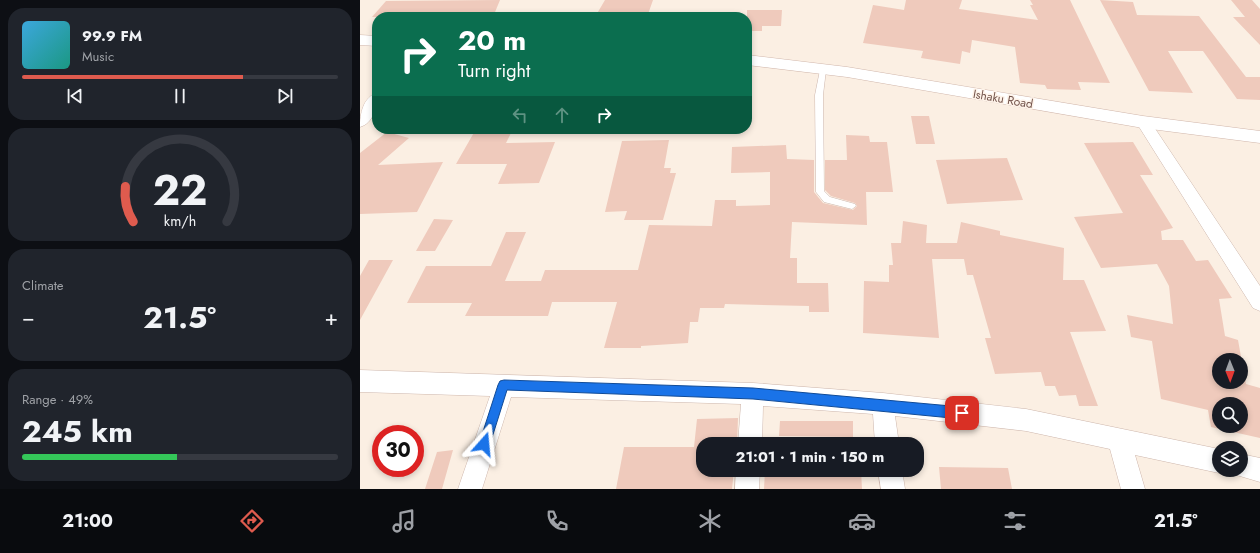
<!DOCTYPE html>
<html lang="en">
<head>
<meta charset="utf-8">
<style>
  :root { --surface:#171b24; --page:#20242c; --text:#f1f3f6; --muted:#9ea1a6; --line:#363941; --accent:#df5b4e }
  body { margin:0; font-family:Jost,sans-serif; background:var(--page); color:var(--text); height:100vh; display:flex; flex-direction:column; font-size:15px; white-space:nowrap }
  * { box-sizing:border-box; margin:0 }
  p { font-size:13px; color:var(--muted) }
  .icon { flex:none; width:22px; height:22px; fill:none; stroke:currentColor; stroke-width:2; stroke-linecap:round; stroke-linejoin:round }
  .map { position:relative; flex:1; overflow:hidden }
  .side { display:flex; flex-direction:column; gap:8px; padding:8px; background:#0d0f14; width:360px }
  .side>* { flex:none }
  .guide { position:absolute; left:12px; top:12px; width:380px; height:122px; border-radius:16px; box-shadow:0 2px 6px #0003; background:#0b6e4f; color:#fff; overflow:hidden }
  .needle { width:26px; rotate:179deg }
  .fabs { position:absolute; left:852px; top:353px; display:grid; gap:8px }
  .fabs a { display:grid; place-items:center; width:36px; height:36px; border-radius:50%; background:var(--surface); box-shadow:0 2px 6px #0003; font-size:20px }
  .speed { position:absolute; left:12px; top:425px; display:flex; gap:8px; font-size:20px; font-weight:700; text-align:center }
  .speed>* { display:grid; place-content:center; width:52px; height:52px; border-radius:50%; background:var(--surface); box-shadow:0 2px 6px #0003; line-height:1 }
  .speed .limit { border:6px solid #d22; background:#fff; color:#111 }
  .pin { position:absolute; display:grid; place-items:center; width:34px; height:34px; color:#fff; margin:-17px; border-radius:8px; box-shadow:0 2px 6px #0006 }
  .me { position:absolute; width:44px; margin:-22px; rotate:18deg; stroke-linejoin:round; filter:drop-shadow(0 0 3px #0008) }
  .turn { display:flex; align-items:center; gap:14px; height:84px; padding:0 20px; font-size:18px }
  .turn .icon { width:52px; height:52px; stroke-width:2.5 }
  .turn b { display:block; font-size:28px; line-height:34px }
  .lanes { display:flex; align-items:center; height:38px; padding:0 20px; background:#0003; justify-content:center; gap:20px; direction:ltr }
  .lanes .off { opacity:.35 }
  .big { font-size:30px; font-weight:700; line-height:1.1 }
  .side .tile { flex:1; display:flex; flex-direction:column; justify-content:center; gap:6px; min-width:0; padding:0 14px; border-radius:16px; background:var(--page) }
  .side .dial { align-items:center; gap:0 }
  .dial svg { height:104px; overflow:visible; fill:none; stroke:var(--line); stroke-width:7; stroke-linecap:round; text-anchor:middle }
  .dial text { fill:var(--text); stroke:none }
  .song { display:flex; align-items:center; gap:12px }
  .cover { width:48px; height:48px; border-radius:6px; background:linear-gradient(135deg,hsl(200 70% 55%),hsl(170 70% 35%)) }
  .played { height:4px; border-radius:2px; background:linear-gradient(90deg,var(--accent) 70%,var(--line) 70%) }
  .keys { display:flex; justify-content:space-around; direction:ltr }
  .heat { display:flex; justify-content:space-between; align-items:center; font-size:22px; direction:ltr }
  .charge { height:6px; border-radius:3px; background:linear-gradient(90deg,#34c759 49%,var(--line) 0) }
  .trip { position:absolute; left:336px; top:437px; width:228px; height:40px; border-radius:16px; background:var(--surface); box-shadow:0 2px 6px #0003; font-weight:700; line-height:40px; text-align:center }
  .tab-bar { display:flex; height:64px; justify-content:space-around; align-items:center; background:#090b0e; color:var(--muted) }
  .tab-bar .icon { width:28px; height:28px }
  .tab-bar .active { color:var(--accent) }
  .tab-bar b { font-size:18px; color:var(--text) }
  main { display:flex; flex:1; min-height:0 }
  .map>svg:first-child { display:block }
  .building { fill:#efcabc; fill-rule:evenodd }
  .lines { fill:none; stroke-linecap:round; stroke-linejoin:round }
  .lane-casing { stroke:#ceb7ad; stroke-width:1 }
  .street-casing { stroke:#ceb7ad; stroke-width:1 }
  .secondary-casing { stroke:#d0b6ab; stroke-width:1 }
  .lane { fill:#fff; fill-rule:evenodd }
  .street { fill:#fff; fill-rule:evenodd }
  .secondary { fill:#fff; fill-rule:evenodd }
  .route { fill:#1a73e8; stroke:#114b97 }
  .labels { text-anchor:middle; stroke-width:3; stroke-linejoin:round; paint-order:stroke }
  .far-street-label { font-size:12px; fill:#72534b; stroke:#fef3e9 }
</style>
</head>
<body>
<main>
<section class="side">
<div class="tile">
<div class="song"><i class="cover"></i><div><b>99.9 FM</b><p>Music</p></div></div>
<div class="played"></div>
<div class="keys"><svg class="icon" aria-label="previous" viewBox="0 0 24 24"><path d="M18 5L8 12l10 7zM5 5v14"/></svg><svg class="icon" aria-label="pause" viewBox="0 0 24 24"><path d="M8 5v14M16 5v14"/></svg><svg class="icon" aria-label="next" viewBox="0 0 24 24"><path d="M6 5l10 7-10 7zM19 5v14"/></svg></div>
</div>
<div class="tile dial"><svg viewBox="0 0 100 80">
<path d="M14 69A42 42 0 1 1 86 69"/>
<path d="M14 69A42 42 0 0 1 8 42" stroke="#df5b4e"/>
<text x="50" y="56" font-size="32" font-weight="700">22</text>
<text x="50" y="72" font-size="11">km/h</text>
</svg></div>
<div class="tile"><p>Climate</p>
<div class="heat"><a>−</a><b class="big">21.5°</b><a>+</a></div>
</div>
<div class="tile"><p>Range · 49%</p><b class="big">245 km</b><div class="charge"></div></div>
</section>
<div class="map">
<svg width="900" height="489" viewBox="0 0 900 489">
  <rect width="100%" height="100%" fill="#fbefe3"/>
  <path class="building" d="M140 0 133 17H12L26 1Z
    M245 0H293L287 17H235Z
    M546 0H602L599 9 678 20 670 5H673L670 0H710L750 83 718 82 721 90 687 89 685 85 660 83 655 47 612 40 610 53 602 51 600 64 561 58 563 51 503 43 513 5 544 10Z
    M740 0 773 2 777 15 839 16 886 77H900V100L877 99 843 51H808L833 93 789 91Z
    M871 0H892L900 9V45L873 17H885Z
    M387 10H422L421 26H402V31H387Z
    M551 116H569L575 144H556Z
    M116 129H153L146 143 195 142 179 183 138 184 147 164H96Z
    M27 132 49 138 18 165 83 162 57 212 0 214V153Z
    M486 135 509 136 510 142H527L533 192H506L507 225 432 222 430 258H437V283H468L469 312H449V306L365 304 364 308H340L338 322H330L328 343 281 346V348H244L257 302H192L188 316H105L112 303H47L66 266H131L146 232H166L145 281H181L185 270H278L289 225 352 226 355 200H376V206L410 205V172L371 173 372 147 426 145 427 159 454 160V192L463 203 493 210 497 206 495 203 471 196 465 190V160H487Z
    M309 140 304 168H311L310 173H316L303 220H264L267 211 245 212 262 141Z
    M773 142 793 175H780L813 228 801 231 802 240H823L836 261 848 260 872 298 859 299 865 336 878 340 886 384 900 388V438L851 427 848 410 801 399 792 341 771 337 767 315 813 324 809 286 797 264 741 268 714 217 763 213 724 143ZM859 360H881V382H859ZM859 404H881V426H859Z
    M647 158 663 200 587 204 576 160Z
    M74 219 93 220 75 251H56Z
    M543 221 567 225 566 243H597L601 222 640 231V235L704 248 703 280H724L746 331 710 332 738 406H719L716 395 699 396 695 386H685L681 372 635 374 625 338H631L613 275H607L604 259H572L579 338 503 333 504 281 529 282V265H533L531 243H541Z
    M9 260H33L0 320V276Z
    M378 418 377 444H343V470H374L372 489H256L264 447H334L337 419Z
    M420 421H493V437L419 436Z
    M93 450 82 489H65L77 452Z
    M579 467 648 468 652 489H581Z
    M405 470H501L502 489H404Z"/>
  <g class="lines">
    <g class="lane-casing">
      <path id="lane" d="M463 68 466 70 463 95 464 191 470 197 495 204 496 206 492 209 464 202 456 192 455 95 460 70Z"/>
    </g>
    <g class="street-casing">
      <path id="street" d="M17 93C17 106 14 123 0 127 0 114 3 97 17 93Z
        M783 117 788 118 900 286V311L893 308 776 122 778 118Z
        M0 370 393 383 523 393 666 409 859 449V470H866L859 473 775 455 785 489H761L750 449 666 431 535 416 539 444H515L513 414 403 406 402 444H378L381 404 151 397 122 489H98L130 396 0 392Z
        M881 454 900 458V482L873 474 871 470H881Z
        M376 470H400L399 489H375Z
        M518 470H542L545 489H521Z"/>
    </g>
    <g class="secondary-casing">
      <path id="secondary" d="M0 35 17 36V46L0 45Z
        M387 55 487 67 783 116 900 131V143L783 128 487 77 387 65Z"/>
    </g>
    <use href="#lane" class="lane"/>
    <use href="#street" class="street"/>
    <use href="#secondary" class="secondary"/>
  </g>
  <path class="route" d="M144 380 393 388 602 407 606 409 608 413 606 417 602 419 393 399 147 390 130 444 129 449 124 450 120 449 119 444 138 385 140 381Z"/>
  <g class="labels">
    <g class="far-street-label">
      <text transform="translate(643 99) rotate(10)" y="4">Ishaku Road</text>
    </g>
  </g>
</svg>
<div class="fabs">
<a><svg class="needle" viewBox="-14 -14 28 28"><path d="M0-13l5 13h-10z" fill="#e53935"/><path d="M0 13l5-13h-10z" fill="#9ea1a6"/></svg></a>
<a><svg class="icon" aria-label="search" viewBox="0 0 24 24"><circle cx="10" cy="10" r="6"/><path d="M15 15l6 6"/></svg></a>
<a><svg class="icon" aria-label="layers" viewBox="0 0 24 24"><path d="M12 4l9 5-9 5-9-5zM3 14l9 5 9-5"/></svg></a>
</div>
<div class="speed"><div class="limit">30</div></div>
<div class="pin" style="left:602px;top:413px;background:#d93025"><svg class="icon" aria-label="arrive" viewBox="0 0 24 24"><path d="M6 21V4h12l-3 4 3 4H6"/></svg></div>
<svg class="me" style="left:124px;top:444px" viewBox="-20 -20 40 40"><path d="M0-17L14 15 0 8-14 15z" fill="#1a73e8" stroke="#fff" stroke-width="4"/></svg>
<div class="trip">21:01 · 1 min · 150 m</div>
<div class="guide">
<div class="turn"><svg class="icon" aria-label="right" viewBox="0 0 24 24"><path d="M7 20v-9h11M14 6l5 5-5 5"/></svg><div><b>20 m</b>Turn right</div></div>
<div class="lanes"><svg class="icon off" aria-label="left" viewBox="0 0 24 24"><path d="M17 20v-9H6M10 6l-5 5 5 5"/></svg><svg class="icon off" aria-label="ahead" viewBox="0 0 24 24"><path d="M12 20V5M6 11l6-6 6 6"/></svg><svg class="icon" aria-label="right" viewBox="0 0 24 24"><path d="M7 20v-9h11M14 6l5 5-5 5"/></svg></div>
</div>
</div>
</main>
<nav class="tab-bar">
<b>21:00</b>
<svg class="icon active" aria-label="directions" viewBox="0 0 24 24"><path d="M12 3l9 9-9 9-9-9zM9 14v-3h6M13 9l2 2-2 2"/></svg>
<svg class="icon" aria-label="music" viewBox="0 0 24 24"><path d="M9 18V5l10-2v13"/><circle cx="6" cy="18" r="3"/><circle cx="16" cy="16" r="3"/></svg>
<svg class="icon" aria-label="phone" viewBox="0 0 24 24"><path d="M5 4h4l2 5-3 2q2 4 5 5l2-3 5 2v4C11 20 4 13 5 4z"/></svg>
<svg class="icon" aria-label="climate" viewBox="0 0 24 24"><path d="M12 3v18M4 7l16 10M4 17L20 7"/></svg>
<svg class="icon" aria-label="car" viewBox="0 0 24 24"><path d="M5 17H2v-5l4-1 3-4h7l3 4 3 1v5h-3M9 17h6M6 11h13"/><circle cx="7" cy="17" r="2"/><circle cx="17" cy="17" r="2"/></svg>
<svg class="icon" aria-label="filters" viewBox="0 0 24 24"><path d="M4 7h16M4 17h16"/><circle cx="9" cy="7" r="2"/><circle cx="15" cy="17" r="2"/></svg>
<b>21.5°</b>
</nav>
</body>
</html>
